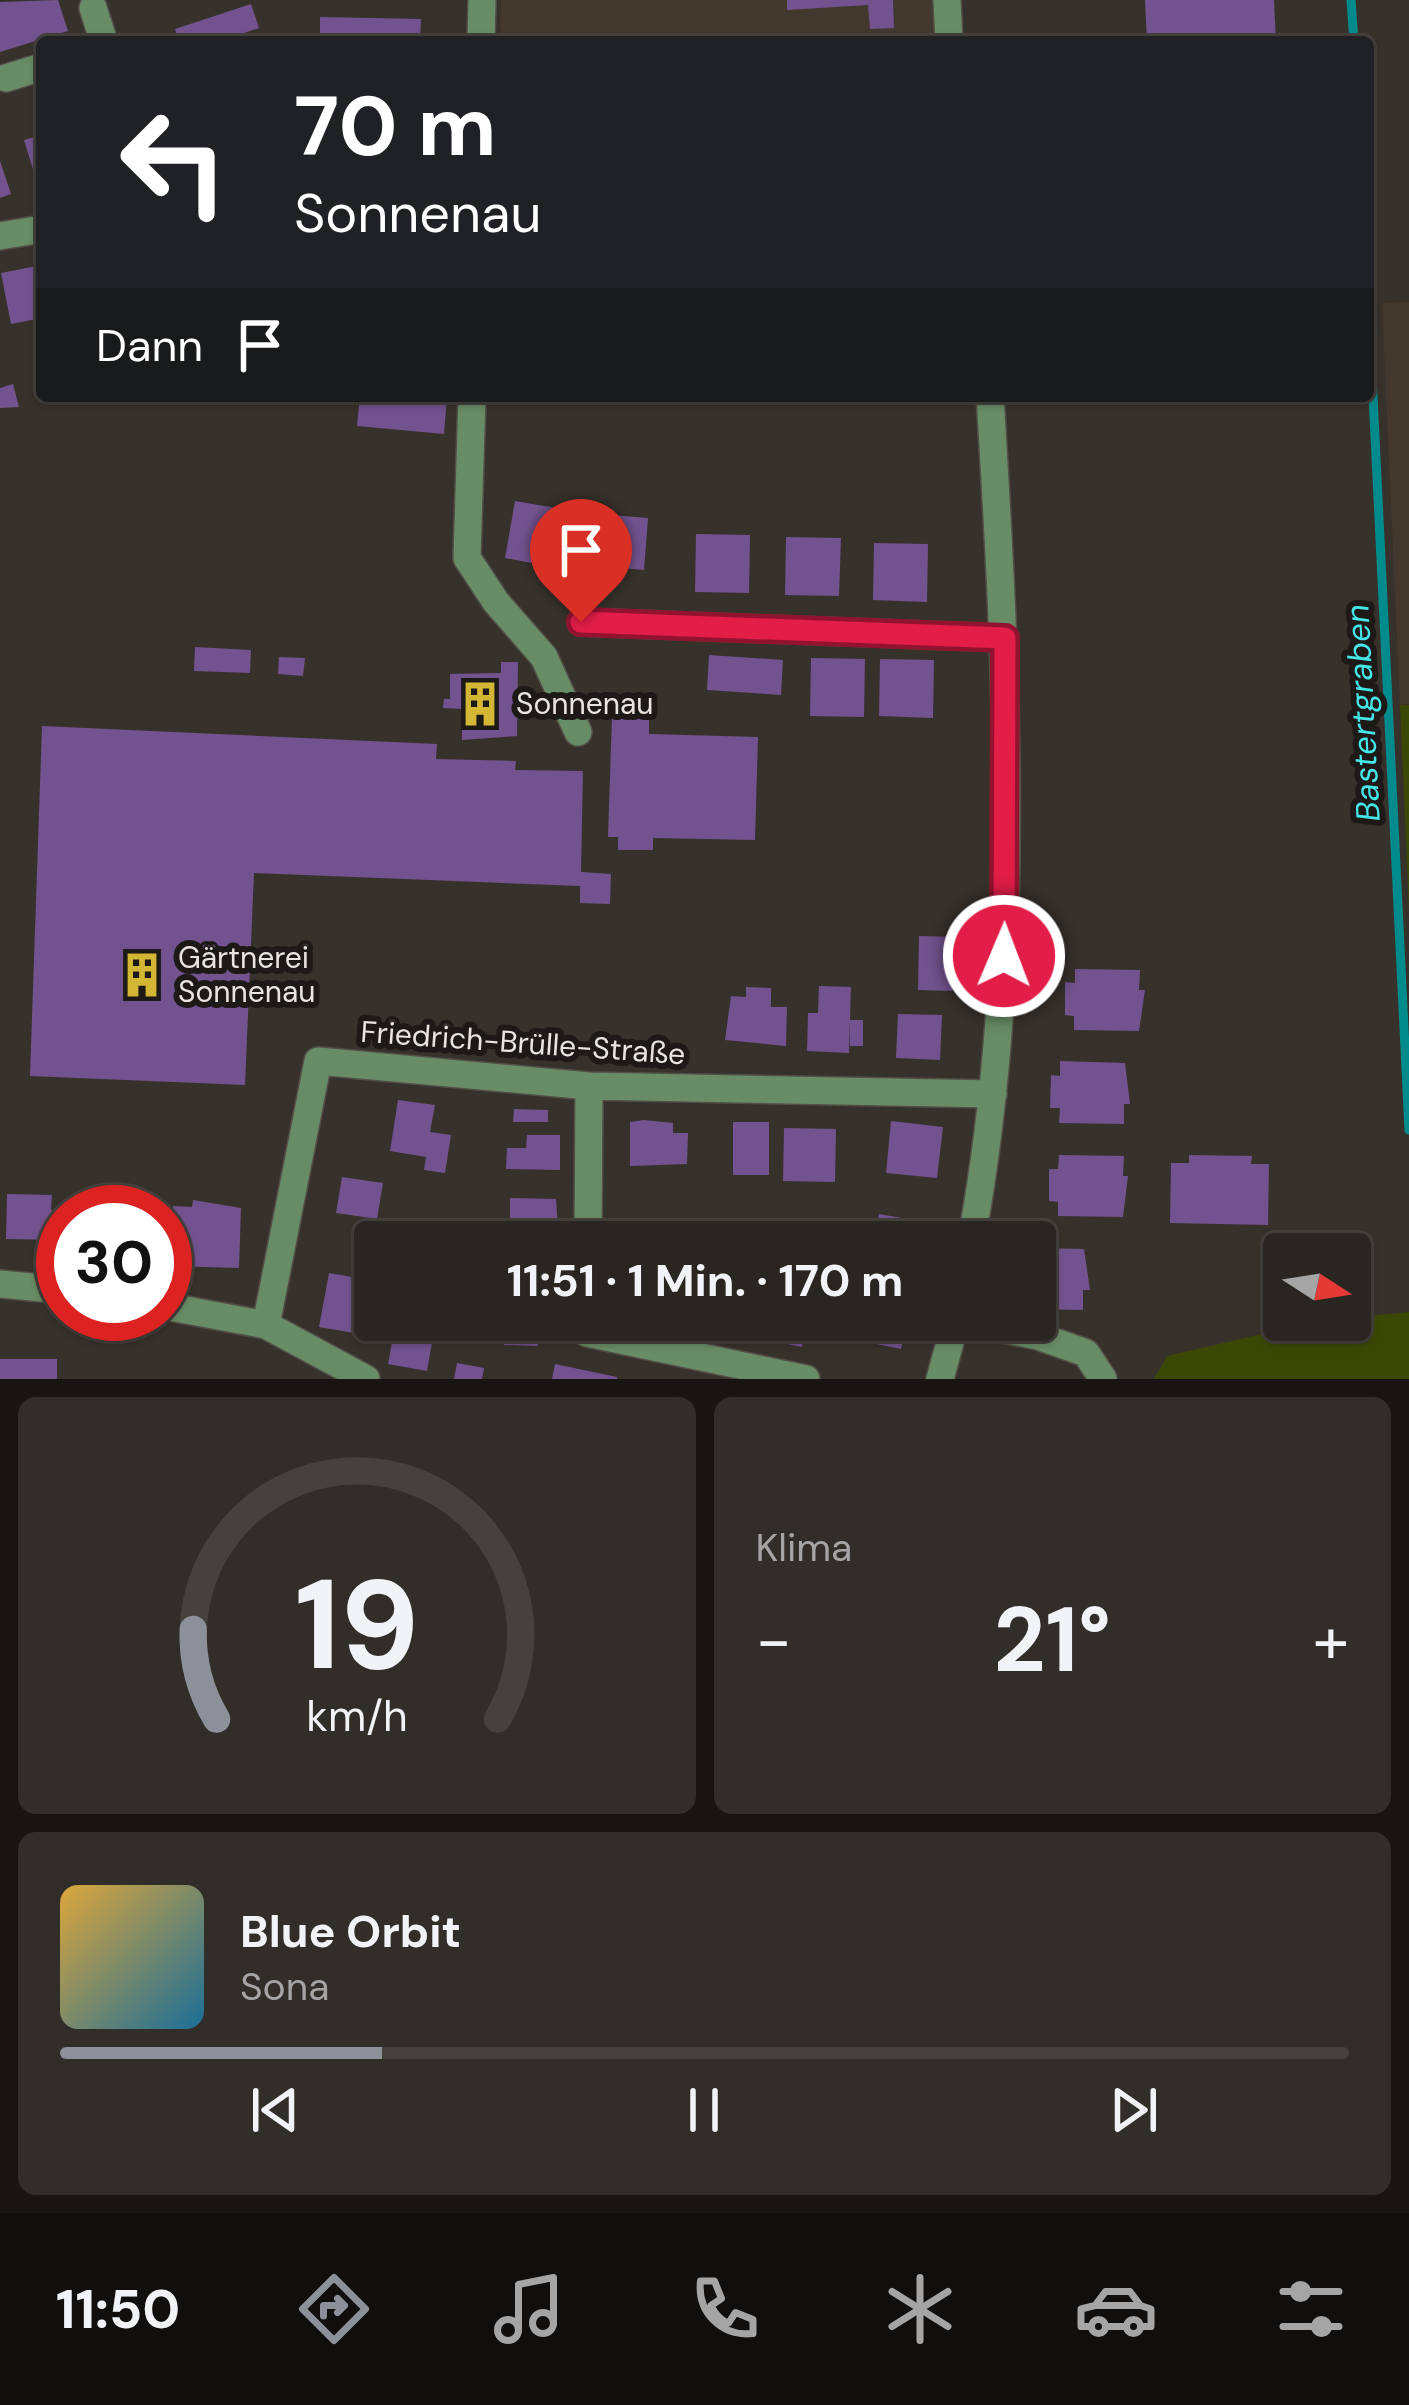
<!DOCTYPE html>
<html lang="de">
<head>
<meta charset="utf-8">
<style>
  :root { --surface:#292520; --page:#312d29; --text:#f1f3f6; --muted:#a5a5a5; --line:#45423e; --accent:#8c9099 }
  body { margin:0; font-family:"DM Sans",sans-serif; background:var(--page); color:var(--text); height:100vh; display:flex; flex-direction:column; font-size:45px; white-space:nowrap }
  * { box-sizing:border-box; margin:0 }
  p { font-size:39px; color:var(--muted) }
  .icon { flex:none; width:66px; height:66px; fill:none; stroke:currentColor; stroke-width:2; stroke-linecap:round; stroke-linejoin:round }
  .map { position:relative; height:1379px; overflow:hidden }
  .sheet { display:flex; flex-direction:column; gap:18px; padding:18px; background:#171412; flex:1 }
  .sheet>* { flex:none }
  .top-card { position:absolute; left:36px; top:36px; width:1338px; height:366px; border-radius:12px; box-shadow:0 3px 9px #0004,0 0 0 3px var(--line); background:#202124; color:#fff; overflow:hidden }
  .needle { width:78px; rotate:102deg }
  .tools { position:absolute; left:1263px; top:1233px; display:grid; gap:24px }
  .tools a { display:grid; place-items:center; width:108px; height:108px; border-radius:12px; background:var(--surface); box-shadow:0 3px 9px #0004,0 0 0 3px var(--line); font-size:60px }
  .speed { position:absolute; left:36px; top:1185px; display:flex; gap:24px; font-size:60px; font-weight:700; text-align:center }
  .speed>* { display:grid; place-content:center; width:156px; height:156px; border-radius:50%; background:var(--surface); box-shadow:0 3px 9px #0004,0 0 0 3px var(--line); line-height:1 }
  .speed .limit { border:18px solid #d22; background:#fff; color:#111 }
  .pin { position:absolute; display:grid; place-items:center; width:102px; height:102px; color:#fff; margin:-123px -51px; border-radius:50% 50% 50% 0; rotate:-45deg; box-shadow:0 0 12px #0007 }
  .pin .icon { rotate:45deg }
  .me { position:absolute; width:132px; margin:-66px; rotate:1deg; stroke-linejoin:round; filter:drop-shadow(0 0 9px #0008) }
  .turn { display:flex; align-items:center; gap:42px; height:252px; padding:0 60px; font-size:54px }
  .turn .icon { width:156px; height:156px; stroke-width:2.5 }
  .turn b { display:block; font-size:84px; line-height:102px }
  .then { display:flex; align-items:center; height:114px; padding:0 60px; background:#0003; gap:24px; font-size:45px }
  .big { font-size:90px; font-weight:700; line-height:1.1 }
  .sheet .tile { flex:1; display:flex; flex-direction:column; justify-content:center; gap:18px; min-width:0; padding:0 42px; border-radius:18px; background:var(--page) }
  .sheet .dial { align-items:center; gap:0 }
  .dial svg { height:312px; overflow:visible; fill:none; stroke:var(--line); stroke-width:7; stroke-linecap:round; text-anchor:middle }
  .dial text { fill:var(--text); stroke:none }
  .song { display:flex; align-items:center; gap:36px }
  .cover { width:144px; height:144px; border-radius:18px; background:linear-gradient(135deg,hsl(40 70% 55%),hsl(200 70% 35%)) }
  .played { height:12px; border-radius:6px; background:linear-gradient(90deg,var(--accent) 25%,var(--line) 25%) }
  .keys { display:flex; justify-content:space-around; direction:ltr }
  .heat { display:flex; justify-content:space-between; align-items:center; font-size:66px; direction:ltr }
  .sheet .tiles { flex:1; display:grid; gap:18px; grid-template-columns:1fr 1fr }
  .tile:last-child { grid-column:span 2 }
  .trip { position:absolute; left:354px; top:1221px; width:702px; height:120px; border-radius:12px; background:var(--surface); box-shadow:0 3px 9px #0004,0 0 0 3px var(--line); font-weight:700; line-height:120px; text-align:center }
  .menu { display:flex; height:192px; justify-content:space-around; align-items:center; background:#100f0d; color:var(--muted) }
  .menu .icon { width:84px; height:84px }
  .menu .on { color:var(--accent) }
  .menu b { font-size:54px; color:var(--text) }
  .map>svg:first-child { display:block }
  .built { fill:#43382e }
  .green { fill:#3b4805 }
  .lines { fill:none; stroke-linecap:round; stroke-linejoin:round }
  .stream { stroke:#018b8c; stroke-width:9 }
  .building { fill:#72538f }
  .minor-casing { stroke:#534e48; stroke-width:30 }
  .minor { stroke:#688c65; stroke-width:27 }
  .route-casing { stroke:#92132f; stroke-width:30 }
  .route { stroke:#e11d48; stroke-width:21 }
  .labels { text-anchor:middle; stroke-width:12; stroke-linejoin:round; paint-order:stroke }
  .poi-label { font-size:30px; fill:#e8e4e0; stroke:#1c1917; text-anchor:start }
  .street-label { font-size:30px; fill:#e8e4e0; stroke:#1c1917 }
  .water-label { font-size:33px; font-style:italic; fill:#46e5e7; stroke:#1c1917 }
</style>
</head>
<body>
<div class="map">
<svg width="1409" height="1379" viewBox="0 0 1409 1379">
  <rect width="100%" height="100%" fill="#37312b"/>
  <path class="built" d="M501 0H937L939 42H500Z
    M1409 302V704L1400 705 1382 303Z"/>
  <path class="green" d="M1400 705H1409V911Z
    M1409 1312V1379H1154L1167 1356 1318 1321Z"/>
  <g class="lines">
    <path class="stream" d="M1351 0 1354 42
      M1368 294 1409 1130"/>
  </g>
  <path class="building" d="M58 0 68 31 0 52V2Z
    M787 0H893L894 28 870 29 868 5 787 10Z
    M1145 0H1274L1276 42H1147Z
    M251 4 259 28 235 36 237 42H179L175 29Z
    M320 17 421 19 420 42H320Z
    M42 135V185L38 186 24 140Z
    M0 161 11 194 0 198Z
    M42 265V318L11 324 1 273Z
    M13 384 19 407 0 408V388Z
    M360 396H447L444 434 357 426Z
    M515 501 568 510 559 568 505 558Z
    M599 514 648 518 644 570 600 566Z
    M696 534 750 535 749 593 695 592Z
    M786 537 841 538 839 596 785 595Z
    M874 543 928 544 927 602 873 600Z
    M195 647 251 650 250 673 194 671Z
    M709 655 783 660 781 695 707 690Z
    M279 657 305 658 303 676 278 674Z
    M811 658 865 659 864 717 810 716Z
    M880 659 934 660 933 718 879 716Z
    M501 662H518L517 736 462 740V709L443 708 444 699H450V674L501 673Z
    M612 716 649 717V734L758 737 755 840 653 838V850H618V837H608Z
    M42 726 437 744 436 759 516 761 515 770 583 771 581 872 611 874 610 904 580 903V886L254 873 245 1085 30 1076Z
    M919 936 958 937 952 991 918 990Z
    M1075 969 1140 970 1139 990H1145L1139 1031 1074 1030V1016L1065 1015V982L1075 983Z
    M819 986 851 987 849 1053 807 1051 808 1013H818Z
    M746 987 771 988V1007H787L786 1046 725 1040 731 996 746 997Z
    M898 1014 942 1015 940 1060 896 1058Z
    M850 1020H863V1046H850Z
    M1060 1061 1125 1063 1130 1104H1124V1124L1059 1123 1060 1108H1050L1051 1075 1060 1076Z
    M398 1100 435 1105 430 1132 451 1135 445 1173 424 1170 426 1157 390 1151Z
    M514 1109 548 1110V1122H513Z
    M644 1120 673 1123V1133H688L687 1164 630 1166V1122Z
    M891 1121 943 1127 937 1178 886 1173Z
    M733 1122H769V1175H733Z
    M784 1128 836 1129 835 1182 783 1181Z
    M527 1135H560V1170L506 1169 507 1148H526Z
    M1059 1155 1124 1156 1123 1176H1128L1123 1217 1058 1216V1202L1049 1201V1169H1058Z
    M1189 1155 1252 1156 1251 1164H1269L1268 1225 1170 1223 1171 1163H1189Z
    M342 1177 383 1183 377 1219 336 1213Z
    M93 1185 140 1191 137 1212H90Z
    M7 1194 52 1195 51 1210H63V1240L6 1239Z
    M510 1198 556 1199 559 1242H499V1230H510Z
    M193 1200 241 1208 239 1268 171 1266 173 1206 192 1207Z
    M879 1214 930 1223 927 1242H874Z
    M364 1221 398 1227 396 1240 361 1235Z
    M1035 1248 1084 1249 1090 1290H1083V1310L1035 1309Z
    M329 1273 364 1279 362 1287 375 1290 372 1328 355 1325 354 1333 319 1327Z
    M396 1320H436L427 1371 388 1364Z
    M538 1320V1346L504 1345V1322Z
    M771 1320H808L802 1347 767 1340Z
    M866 1320H907L901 1349 862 1341Z
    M0 1359H57V1379H0Z
    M457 1363 484 1368 482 1379H454Z
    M555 1364 617 1377V1379H552Z"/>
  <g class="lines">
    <g class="minor-casing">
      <path id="minor" d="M947 0 949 42
        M93 8 104 42
        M481 42 482 0
        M6 78 42 67
        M0 236 42 229
        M472 396 467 558 496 602 544 657 578 732
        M581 622 1005 638
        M588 1242 589 1086
        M971 1242C1023 963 1007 677 990 396
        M0 1284 63 1290
        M165 1306 266 1325 366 1379
        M587 1320V1333L806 1379
        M956 1320 1038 1336 1086 1353 1103 1379
        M266 1325 318 1061 589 1086 993 1094
        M940 1379 956 1320"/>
    </g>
    <use href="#minor" class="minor"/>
  </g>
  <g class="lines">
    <g class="route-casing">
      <path id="route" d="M581 622 1005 638 1004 956"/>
    </g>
    <use href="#route" class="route"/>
  </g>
  <defs>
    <g id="building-bare" transform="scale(3.6)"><path d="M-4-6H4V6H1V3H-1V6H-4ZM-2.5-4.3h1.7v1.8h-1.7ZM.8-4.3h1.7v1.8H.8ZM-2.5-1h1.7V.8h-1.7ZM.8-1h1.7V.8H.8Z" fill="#d4b635" stroke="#1c1917" stroke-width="2.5" paint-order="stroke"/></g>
  </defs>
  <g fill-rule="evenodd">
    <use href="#building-bare" x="480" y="704"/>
    <use href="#building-bare" x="142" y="975"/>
  </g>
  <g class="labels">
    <g class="poi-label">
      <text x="516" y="714">Sonnenau</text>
      <text x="178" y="968">Gärtnerei<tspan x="178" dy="34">Sonnenau</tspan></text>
    </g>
    <g class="street-label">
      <text transform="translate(523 1043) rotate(4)" y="10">Friedrich-Brülle-Straße</text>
    </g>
    <g class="water-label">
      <text transform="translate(1362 713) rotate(-93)" y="12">Bastertgraben</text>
    </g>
  </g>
</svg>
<div class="tools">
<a><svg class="needle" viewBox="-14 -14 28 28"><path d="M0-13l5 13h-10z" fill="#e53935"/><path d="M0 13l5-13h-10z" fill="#a5a5a5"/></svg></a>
</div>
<div class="speed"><div class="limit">30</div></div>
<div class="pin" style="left:581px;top:622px;background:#d93025"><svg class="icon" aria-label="arrive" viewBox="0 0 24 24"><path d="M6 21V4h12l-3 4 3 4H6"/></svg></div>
<svg class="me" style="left:1004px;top:956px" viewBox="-20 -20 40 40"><circle r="17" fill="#e11d48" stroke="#fff" stroke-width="3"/><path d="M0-11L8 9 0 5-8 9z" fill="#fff"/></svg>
<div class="trip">11:51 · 1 Min. · 170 m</div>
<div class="top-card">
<div class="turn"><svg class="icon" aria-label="left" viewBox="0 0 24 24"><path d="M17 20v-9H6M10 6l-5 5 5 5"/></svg><div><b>70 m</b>Sonnenau</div></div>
<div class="then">Dann<svg class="icon" aria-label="arrive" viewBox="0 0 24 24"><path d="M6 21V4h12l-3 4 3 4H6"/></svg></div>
</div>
</div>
<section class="sheet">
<div class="tiles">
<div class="tile dial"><svg viewBox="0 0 100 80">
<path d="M14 69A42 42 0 1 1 86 69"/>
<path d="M14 69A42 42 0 0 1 8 46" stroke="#8c9099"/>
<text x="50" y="56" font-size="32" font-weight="700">19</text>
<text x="50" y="72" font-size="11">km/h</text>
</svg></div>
<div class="tile"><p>Klima</p>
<div class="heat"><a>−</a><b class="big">21°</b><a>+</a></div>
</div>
<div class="tile">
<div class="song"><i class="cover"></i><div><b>Blue Orbit</b><p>Sona</p></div></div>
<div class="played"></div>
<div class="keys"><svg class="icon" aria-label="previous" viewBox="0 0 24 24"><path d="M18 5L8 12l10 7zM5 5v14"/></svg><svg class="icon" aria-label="pause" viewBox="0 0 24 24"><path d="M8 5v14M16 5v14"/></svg><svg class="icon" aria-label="next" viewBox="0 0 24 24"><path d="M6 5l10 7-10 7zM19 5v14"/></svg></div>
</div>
</div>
</section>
<nav class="menu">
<b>11:50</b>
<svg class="icon on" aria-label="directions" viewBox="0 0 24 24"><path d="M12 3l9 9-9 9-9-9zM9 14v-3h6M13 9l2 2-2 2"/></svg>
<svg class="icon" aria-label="music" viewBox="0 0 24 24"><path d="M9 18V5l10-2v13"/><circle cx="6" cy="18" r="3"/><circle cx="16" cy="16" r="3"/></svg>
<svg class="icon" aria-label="phone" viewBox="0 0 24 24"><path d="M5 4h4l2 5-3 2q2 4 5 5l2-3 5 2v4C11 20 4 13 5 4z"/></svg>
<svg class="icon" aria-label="climate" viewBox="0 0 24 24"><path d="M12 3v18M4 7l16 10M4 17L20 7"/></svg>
<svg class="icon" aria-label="car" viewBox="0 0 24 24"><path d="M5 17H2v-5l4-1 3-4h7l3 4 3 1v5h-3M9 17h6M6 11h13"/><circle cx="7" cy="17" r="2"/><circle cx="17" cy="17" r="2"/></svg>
<svg class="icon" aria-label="filters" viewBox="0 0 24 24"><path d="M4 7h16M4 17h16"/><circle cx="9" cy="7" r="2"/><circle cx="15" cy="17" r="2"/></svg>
</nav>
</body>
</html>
